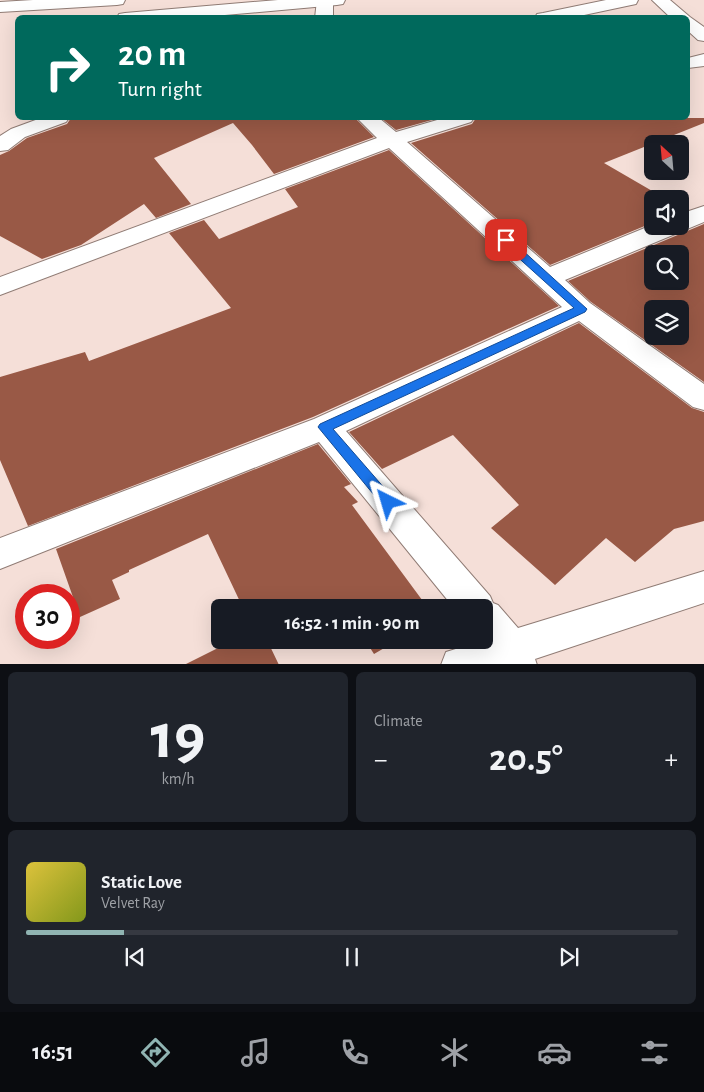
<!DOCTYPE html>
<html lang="en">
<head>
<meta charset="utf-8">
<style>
  :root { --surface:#171b24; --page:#20242c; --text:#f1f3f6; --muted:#9ea1a6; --line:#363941; --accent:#90b4b2 }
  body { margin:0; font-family:"Alegreya Sans",sans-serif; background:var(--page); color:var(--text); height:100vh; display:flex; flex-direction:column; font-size:19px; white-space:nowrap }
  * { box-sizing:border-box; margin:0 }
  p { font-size:16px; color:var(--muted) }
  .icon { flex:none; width:28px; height:28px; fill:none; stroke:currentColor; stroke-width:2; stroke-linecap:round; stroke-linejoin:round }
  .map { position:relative; height:664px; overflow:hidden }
  .side { display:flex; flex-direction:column; gap:8px; padding:8px; background:#0d0f14; flex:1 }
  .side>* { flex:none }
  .banner { position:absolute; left:15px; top:15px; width:675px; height:105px; border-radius:8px; box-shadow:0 5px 20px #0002; background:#00695c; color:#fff; overflow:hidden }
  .needle { width:32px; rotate:334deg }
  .controls { position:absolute; left:644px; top:135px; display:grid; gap:10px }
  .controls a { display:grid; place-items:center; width:45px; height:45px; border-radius:8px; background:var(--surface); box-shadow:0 5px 20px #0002; font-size:25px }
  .speed { position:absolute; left:15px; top:584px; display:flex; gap:10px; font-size:25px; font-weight:700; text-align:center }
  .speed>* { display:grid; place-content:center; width:65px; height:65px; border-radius:50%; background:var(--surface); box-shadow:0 5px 20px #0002; line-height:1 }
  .speed .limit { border:8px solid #d22; background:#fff; color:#111 }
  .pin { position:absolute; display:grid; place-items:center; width:42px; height:42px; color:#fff; margin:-21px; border-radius:10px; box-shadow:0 2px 8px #0006 }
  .me { position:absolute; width:55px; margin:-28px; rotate:320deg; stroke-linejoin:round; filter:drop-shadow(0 0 4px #0008) }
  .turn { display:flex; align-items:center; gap:18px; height:105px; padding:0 20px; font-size:22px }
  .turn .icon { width:65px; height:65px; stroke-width:2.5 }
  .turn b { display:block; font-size:35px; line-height:42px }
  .big { font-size:38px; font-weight:700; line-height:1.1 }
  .side .tile { flex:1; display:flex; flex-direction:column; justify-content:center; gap:8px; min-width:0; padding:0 18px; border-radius:8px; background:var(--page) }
  .side .dial { align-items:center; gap:0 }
  .dial b { font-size:65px; line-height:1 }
  .song { display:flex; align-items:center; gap:15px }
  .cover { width:60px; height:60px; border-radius:8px; background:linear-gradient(135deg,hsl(50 70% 55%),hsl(70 70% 35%)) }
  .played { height:5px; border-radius:2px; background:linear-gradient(90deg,var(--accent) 15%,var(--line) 15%) }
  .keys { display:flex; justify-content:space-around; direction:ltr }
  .heat { display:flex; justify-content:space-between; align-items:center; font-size:28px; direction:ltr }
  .side .tiles { flex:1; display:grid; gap:8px; grid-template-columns:1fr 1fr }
  .tile:last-child { grid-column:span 2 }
  .trip { position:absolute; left:211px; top:599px; width:282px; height:50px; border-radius:8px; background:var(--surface); box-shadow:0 5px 20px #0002; font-weight:700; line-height:50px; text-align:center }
  .menu { display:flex; height:80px; justify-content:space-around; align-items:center; background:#090b0e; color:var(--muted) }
  .menu .icon { width:35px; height:35px }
  .menu .active { color:var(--accent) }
  .menu b { font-size:22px; color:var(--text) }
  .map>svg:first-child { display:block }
  .building { fill:#995946; fill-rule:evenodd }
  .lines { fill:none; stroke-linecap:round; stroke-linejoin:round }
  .street-casing { stroke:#907c75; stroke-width:2 }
  .highway-casing { stroke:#907c75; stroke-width:2 }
  .street { fill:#fff; fill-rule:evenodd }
  .highway { fill:#fff; fill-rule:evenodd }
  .route { fill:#1a73e8; stroke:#114b97 }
</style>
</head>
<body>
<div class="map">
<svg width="704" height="665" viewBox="0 0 704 665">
  <rect width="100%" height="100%" fill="#f5dfd8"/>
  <path class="building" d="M71 118H355L374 137 274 174 252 145 233 123 154 158 191 204 156 218 144 204 81 245 42 259 0 236V155L9 151 27 138 67 124Z
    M381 118H439L396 130Z
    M476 118H704V123L604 163 666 199H652V223L550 265 411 143 472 124Z
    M389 150 559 306 313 417 28 526 0 460V377L85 352 89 361 231 308 169 233 204 220 219 239 298 207 285 189Z
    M704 224V382L591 302 568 281ZM652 254H680V281H652ZM652 309H680V336H652Z
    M579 323 692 408 704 412V521L674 529 635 562 606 538 555 585 491 528 519 505 453 435 382 469 349 432Z
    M318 444 351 484 344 487 358 502 352 505 428 608H243L208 534 129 570V572L112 580 120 599 80 617 56 549Z
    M234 640H267L279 665H184Z
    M365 640H398L374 654Z"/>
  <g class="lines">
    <g class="street-casing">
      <path id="street" d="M317 0H333V18H315Z
        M606 0H638L636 4 570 18H535L537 14 543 13Z
        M652 0H670L690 17 704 27V41L698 40 688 31V18H671Z
        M704 54V66L688 68V58Z
        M41 118H69L66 122 25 137 8 150 0 151V136L11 129Z
        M357 118H379L396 132 444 118H474L471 122 407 142 550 267 652 225 680 226V214L704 206V222L565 280 590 303 704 384V410L693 407 579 321 346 431 490 596 493 603 498 605 518 628 704 571V603L535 659 537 665H441L446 652 485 640V608H454L319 442 0 569V538L314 419 562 307 389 148 0 295V277L377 138Z"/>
    </g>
    <g class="highway-casing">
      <path id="highway" d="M33 0H125L123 4 117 5 0 12V2Z
        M278 0H345L343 4 337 5 191 18H117L119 14 125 13Z"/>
    </g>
    <use href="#street" class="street"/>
    <use href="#highway" class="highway"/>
  </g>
  <path class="route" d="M506 237 509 238 587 309 585 312 333 429 393 498 395 502 393 506 388 508 383 506 318 427 320 424 574 308 502 243V238Z"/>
</svg>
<div class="controls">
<a><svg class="needle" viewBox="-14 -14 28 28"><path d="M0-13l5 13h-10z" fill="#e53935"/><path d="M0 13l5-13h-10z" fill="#9ea1a6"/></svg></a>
<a><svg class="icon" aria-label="sound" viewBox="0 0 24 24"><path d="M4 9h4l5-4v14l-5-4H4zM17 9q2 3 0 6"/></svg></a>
<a><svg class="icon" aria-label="search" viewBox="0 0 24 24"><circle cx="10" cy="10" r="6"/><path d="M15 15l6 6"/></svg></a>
<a><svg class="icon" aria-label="layers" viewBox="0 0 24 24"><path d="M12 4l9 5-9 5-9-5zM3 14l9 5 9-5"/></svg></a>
</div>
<div class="speed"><div class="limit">30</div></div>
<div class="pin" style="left:506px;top:240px;background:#d93025"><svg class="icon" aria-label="arrive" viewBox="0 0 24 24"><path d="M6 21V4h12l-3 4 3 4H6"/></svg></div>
<svg class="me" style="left:388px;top:502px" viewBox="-20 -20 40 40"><path d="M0-17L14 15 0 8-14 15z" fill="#1a73e8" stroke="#fff" stroke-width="4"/></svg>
<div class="trip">16:52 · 1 min · 90 m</div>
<div class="banner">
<div class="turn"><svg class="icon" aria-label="right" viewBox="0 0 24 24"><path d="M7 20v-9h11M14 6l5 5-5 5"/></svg><div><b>20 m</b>Turn right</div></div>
</div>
</div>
<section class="side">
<div class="tiles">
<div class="tile dial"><b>19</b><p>km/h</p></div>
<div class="tile"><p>Climate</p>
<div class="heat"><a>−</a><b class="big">20.5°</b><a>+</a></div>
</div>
<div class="tile">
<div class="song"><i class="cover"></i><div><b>Static Love</b><p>Velvet Ray</p></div></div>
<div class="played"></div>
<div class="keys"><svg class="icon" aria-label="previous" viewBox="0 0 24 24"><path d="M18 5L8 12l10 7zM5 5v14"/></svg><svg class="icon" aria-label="pause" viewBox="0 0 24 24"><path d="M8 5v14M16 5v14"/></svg><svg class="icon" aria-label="next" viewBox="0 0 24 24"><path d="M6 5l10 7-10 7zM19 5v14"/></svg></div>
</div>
</div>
</section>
<nav class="menu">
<b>16:51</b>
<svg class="icon active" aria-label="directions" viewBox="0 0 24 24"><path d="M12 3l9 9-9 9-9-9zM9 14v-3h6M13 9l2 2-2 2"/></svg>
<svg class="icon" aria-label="music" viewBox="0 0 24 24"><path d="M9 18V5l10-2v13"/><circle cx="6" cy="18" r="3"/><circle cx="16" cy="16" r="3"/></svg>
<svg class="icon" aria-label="phone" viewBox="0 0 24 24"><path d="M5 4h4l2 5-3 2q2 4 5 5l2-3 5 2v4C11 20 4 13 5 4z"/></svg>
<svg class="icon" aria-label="climate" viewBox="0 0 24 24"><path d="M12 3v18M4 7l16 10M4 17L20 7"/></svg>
<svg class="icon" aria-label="car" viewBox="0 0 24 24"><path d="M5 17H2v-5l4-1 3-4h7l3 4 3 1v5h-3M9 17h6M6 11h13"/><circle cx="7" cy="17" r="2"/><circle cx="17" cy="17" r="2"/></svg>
<svg class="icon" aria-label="filters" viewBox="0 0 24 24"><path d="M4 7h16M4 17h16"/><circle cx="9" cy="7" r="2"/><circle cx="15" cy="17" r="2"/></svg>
</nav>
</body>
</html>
